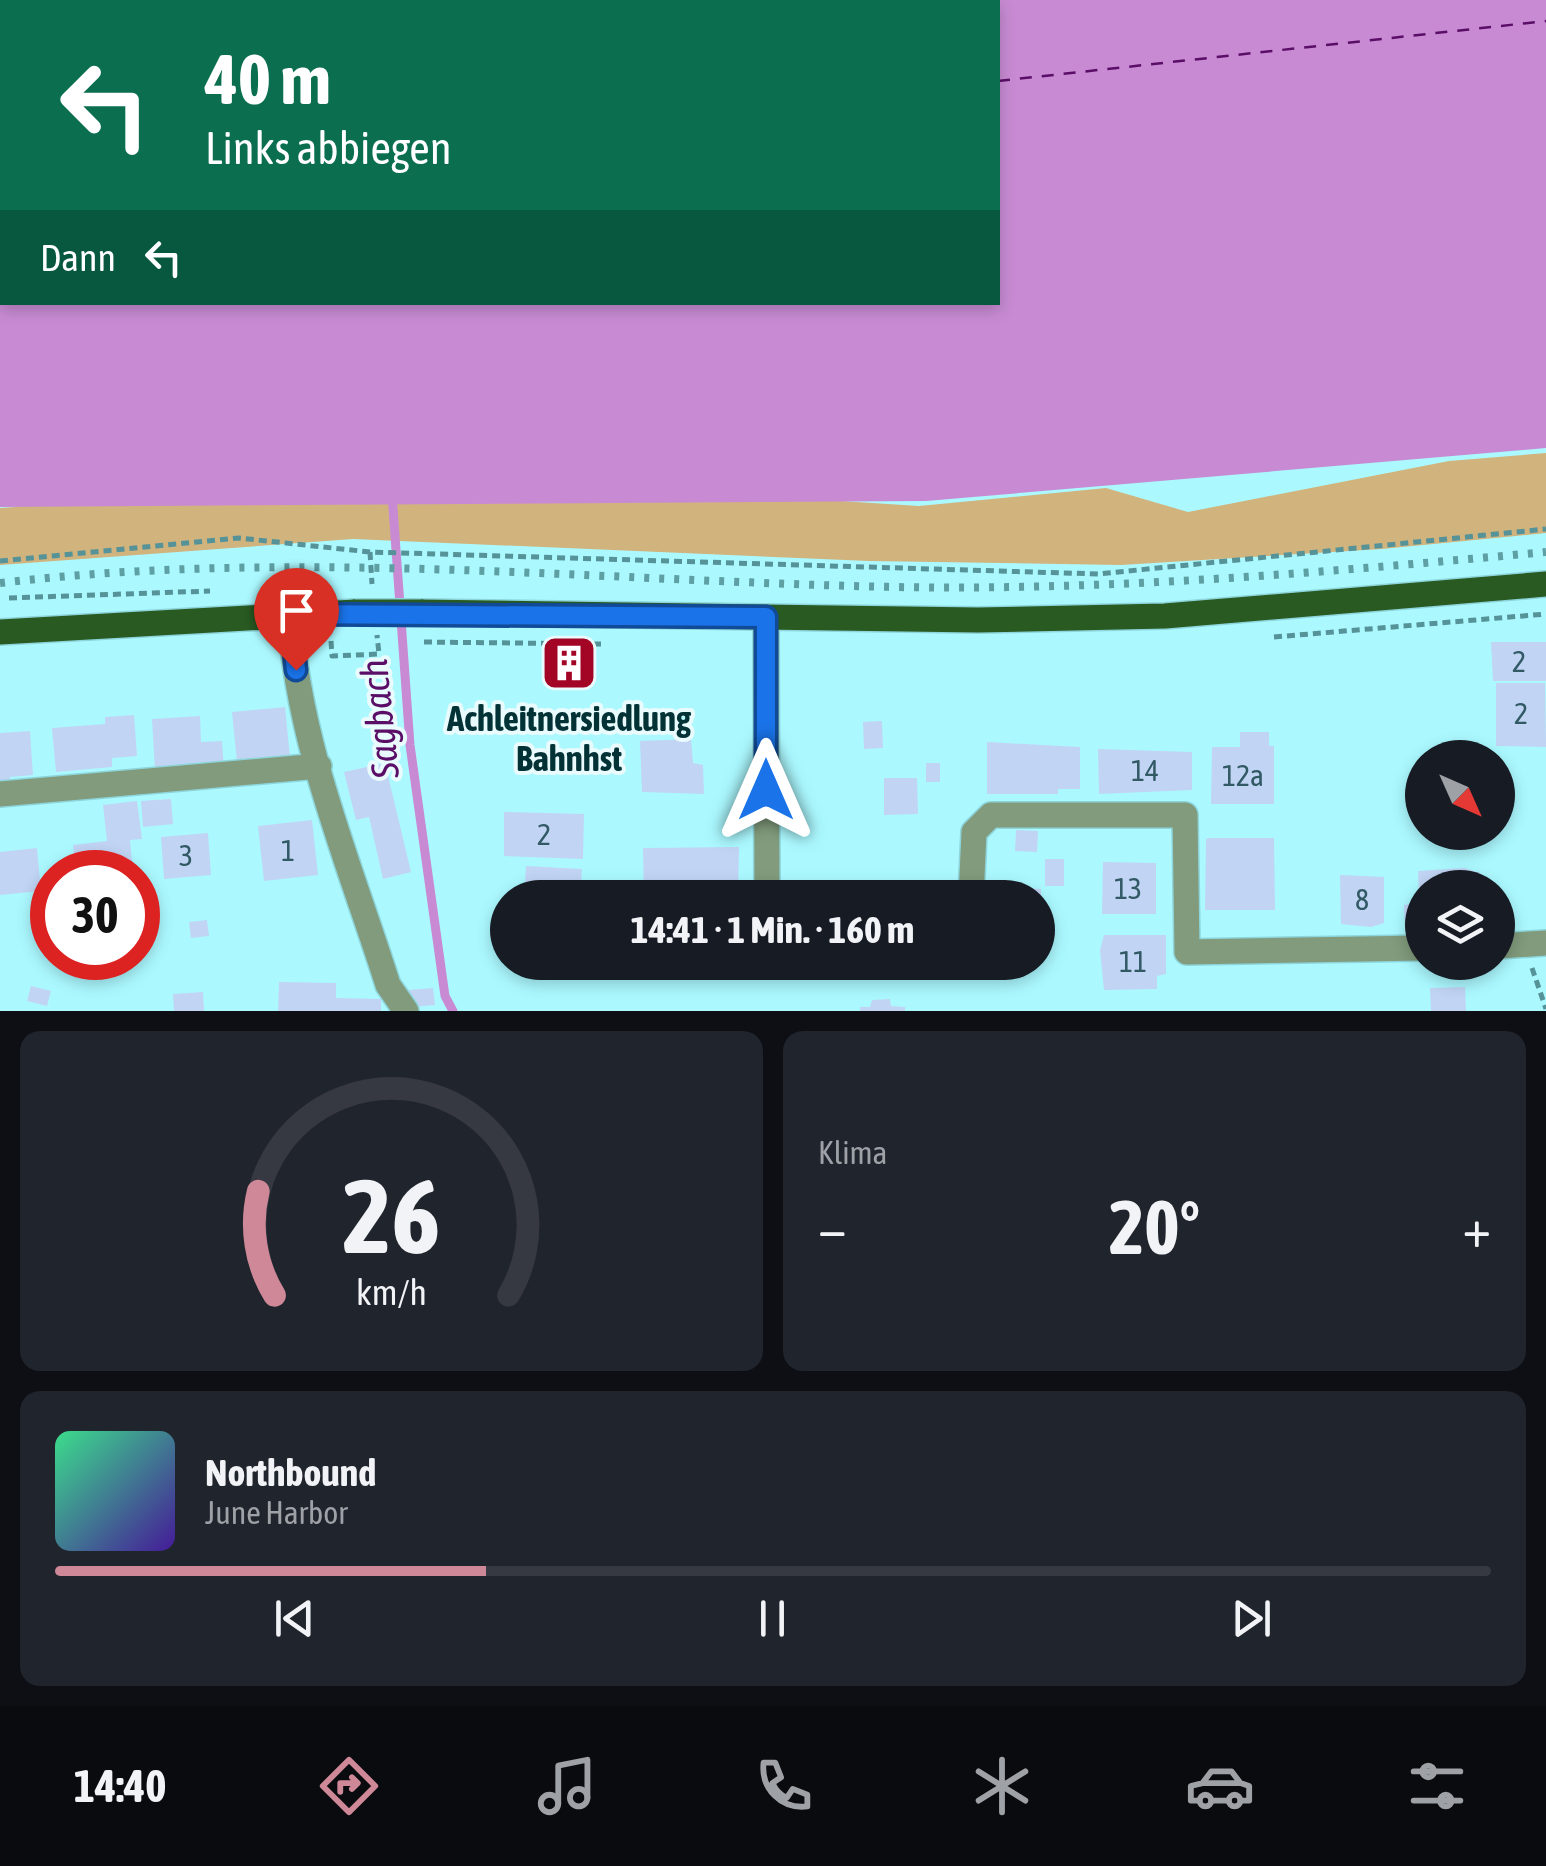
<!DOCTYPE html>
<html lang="de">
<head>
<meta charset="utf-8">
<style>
  :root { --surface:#171b24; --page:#20242c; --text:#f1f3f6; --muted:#9ea1a6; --line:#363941; --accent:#ce8898 }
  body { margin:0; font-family:"Asap Condensed",sans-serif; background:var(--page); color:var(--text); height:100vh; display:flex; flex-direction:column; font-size:38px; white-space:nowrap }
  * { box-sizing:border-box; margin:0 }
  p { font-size:32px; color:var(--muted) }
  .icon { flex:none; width:55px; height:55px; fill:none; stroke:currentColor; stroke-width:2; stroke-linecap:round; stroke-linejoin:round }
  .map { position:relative; height:1011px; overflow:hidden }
  .details { display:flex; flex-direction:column; gap:20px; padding:20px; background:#0d0f14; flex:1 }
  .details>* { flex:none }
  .banner { position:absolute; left:0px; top:0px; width:1000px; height:305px; box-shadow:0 5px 15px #0003; background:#0b6e4f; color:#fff; overflow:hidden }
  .needle { width:65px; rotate:135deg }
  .controls { position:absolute; left:1405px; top:740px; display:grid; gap:20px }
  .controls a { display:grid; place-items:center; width:110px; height:110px; border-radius:50%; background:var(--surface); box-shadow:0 5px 15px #0003; font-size:50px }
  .speed { position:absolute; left:30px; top:850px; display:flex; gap:20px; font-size:50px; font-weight:700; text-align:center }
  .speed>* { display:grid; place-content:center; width:130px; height:130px; border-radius:50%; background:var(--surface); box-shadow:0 5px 15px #0003; line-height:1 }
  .speed .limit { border:15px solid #d22; background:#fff; color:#111 }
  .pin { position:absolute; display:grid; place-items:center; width:85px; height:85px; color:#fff; margin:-102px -42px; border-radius:50% 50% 50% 0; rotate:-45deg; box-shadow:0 0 10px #0007 }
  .pin .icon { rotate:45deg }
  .me { position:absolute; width:110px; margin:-55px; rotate:0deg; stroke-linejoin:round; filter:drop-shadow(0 0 8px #0008) }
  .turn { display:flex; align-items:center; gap:35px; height:210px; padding:0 40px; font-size:45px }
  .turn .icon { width:130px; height:130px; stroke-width:2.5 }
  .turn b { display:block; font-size:70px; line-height:85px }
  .then { display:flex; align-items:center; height:95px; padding:0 40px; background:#0003; gap:20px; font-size:38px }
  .big { font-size:75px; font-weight:700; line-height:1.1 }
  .details .widget { flex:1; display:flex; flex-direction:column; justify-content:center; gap:15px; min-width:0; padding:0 35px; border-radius:20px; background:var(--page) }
  .details .dial { align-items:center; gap:0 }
  .dial svg { height:260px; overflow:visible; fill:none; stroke:var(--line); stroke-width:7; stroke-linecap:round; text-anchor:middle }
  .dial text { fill:var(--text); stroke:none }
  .song { display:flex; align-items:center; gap:30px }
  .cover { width:120px; height:120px; border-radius:15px; background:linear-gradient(135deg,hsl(150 70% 55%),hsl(260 70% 35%)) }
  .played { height:10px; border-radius:5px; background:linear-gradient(90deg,var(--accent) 30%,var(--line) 30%) }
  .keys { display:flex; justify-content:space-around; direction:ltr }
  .heat { display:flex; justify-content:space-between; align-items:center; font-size:55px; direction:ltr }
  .details .tiles { flex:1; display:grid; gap:20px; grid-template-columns:1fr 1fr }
  .widget:last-child { grid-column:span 2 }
  .trip { position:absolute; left:490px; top:880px; width:565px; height:100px; border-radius:50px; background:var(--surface); box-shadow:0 5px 15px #0003; font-weight:700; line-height:100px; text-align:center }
  .tabs { display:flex; height:160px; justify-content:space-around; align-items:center; background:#090b0e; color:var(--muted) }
  .tabs .icon { width:70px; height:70px }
  .tabs .on { color:var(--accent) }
  .tabs b { font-size:45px; color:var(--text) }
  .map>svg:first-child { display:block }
  .green { fill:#d1b37d }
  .water { fill:#c88bd3; fill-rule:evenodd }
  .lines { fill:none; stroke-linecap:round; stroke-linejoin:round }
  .stream { stroke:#c88bd3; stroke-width:9 }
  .ferry { stroke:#5a0e67; stroke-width:2.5; stroke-dasharray:12 10; stroke-linecap:butt }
  .building { fill:#c1d4f4 }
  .minor-casing { stroke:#8dd5db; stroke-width:28 }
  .primary-casing { stroke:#8dd5db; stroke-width:28 }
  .path { stroke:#559398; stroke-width:5; stroke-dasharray:8 5; stroke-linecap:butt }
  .minor { stroke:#819b7c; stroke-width:25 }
  .primary { stroke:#285a21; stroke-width:25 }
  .rail { stroke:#5e9fa3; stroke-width:8; stroke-dasharray:5 10; stroke-linecap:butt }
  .primary-bridge-casing { stroke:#8dd5db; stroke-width:28; stroke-linecap:butt }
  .primary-bridge { stroke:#285a21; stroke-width:25 }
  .route-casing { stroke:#114b97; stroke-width:25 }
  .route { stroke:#1a73e8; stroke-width:18 }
  .labels { text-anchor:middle; stroke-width:8; stroke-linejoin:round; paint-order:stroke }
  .number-label { font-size:30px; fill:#325a65 }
  .poi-label { font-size:35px; font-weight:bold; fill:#023235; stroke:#e9fbfc }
  .water-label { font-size:38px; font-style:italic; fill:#5a0e67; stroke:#e9fbfc }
</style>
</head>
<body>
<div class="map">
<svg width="1546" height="1011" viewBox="0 0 1546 1011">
  <rect width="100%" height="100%" fill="#abf9ff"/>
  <path class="green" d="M1546 453V533L1382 549 1121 565 869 561 353 539 0 565V508L15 507 148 457 919 506 1106 488 1188 512 1449 461Z"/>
  <path class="water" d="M0 0H1546V448L926 501 0 507ZM2 2H998V302H2Z"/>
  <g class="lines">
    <path class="stream" d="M392 494 410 745 445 996 453 1011"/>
    <path class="ferry" d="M998 81 1546 21
      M0 183H2"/>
  </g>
  <path class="building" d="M1491 642H1546V681H1493Z
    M561 658 577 659 576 668 560 667Z
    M1496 683H1545L1546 747 1496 746Z
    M285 707 290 757 237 762 232 712Z
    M134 715 137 756 112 758V767L56 772 52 728 105 724V717Z
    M200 716 201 742 222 741 224 768 201 770V762L155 771 152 719Z
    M882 721 883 748 864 749 863 722Z
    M30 731 33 775 10 777V784L0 785V733Z
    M1240 732H1269V746H1274V804H1211L1212 747H1240Z
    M691 739 693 763 703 765 704 794 642 792 640 741Z
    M987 742 1080 747V789H1058V794H987Z
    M1098 749 1192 752V790L1099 794Z
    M385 763 411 872 383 879 369 817 356 820 344 772Z
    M926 763H940V782H926Z
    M884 778H917L918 814 884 815Z
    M171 799 173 824 143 827 141 801Z
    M137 801 142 839 130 840 133 872H53V868L75 865 73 845 107 841 103 805Z
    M504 812 584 814 583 859 504 856Z
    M312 820 318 875 264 881 258 826Z
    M1016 830 1038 831 1037 852 1015 851Z
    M208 833 211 875 164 879 161 837Z
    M1209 838H1274L1275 910H1205L1206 839Z
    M739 847 738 898H644L643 848Z
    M37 848 41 891 0 895V852Z
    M1045 859H1064V886H1045Z
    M1103 862 1156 863V914H1102Z
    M526 866 582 869 580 898H524Z
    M1464 868 1480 873 1489 888H1422L1419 898 1418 871Z
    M1340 875 1384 877V923L1371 927 1341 924Z
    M1020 888 1041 889 1042 950 1038 943V898H1020Z
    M1422 902V929H1405L1404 905Z
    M207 920 209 936 191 938 189 922Z
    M1104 935H1166V974L1157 976V989L1104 990 1100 950Z
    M836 962H890L892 979 838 980Z
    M279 982 336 983V998L381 999V1011H278Z
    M31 986 51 991 47 1006 27 1001Z
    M1465 987 1466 1011H1431L1430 988Z
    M433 988 435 1005 411 1007 409 990Z
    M203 992 204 1011H174L173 994Z
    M890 999 891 1006 905 1007V1011H860V1007H870L872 1000Z"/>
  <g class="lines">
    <g class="minor-casing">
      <path id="minor" d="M290 614C297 741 350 865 388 985L406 1011
        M766 617 767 898
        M0 794 319 766
        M971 898 974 832 991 815H1185L1187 952 1422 948
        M1498 946 1546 943"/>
    </g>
    <g class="primary-casing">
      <path id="primary" d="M421 612 978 620 1165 616 1546 584
        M0 632 355 612"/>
    </g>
    <path class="path" d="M370 552 372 584
      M0 561 239 538 370 552 1098 574 1546 529
      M9 598 210 591
      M1274 637 1546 614
      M331 641 332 656 379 654 377 635
      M424 642 603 644
      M1532 968 1546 1009"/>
    <use href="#minor" class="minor"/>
    <use href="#primary" class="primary"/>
    <path class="rail" d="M0 583C297 548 596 581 894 587 1112 591 1329 572 1546 552"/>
    <g class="primary-bridge-casing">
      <path id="primary-bridge" d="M355 612H421"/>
    </g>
    <use href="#primary-bridge" class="primary-bridge"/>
  </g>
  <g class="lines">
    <g class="route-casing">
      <path id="route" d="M296 670 290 614 766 617V790"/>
    </g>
    <use href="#route" class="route"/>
  </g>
  <defs>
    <g id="building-square" transform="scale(2.875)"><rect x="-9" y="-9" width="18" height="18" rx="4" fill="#a30525" stroke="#e9fbfc"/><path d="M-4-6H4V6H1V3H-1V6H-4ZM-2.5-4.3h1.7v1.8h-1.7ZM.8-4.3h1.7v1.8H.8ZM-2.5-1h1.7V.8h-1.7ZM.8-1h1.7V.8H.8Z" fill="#fff"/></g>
  </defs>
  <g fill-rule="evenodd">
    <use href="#building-square" x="569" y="663"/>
  </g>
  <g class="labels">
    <g class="number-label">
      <text x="1519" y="672">2</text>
      <text x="1521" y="724">2</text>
      <text x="1145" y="781">14</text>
      <text x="1243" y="786">12a</text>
      <text x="544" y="845">2</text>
      <text x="288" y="861">1</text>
      <text x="186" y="866">3</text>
      <text x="1128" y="899">13</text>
      <text x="1362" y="910">8</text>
      <text x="1133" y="972">11</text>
    </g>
    <g class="poi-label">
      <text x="569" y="731">Achleitnersiedlung<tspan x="569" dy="40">Bahnhst</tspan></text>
    </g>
    <g class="water-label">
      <text transform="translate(380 719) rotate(-96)" y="13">Sagbach</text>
    </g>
  </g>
</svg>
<div class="controls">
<a><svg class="needle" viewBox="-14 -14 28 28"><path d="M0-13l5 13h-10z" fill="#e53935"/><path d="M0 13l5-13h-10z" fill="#9ea1a6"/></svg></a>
<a><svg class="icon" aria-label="layers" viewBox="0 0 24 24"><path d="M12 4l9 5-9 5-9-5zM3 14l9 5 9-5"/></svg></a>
</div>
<div class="speed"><div class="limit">30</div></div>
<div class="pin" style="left:296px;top:670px;background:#d93025"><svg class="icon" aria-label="arrive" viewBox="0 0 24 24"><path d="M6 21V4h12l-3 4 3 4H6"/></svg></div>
<svg class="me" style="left:766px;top:790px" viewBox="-20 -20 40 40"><path d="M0-17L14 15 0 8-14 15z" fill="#1a73e8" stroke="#fff" stroke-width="4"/></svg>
<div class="trip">14:41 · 1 Min. · 160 m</div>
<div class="banner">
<div class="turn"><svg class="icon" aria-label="left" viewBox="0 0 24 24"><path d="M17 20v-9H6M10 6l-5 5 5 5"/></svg><div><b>40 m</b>Links abbiegen</div></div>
<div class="then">Dann<svg class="icon" aria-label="left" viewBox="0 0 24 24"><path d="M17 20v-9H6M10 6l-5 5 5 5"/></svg></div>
</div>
</div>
<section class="details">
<div class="tiles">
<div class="widget dial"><svg viewBox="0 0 100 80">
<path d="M14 69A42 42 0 1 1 86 69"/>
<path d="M14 69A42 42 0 0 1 9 37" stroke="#ce8898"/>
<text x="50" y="56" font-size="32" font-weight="700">26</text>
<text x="50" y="72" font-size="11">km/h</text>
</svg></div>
<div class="widget"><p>Klima</p>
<div class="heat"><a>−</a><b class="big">20°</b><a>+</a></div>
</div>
<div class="widget">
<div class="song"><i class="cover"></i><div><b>Northbound</b><p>June Harbor</p></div></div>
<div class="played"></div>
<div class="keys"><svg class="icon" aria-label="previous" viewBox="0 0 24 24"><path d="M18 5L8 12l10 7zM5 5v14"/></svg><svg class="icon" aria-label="pause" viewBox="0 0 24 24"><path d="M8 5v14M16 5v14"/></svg><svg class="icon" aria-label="next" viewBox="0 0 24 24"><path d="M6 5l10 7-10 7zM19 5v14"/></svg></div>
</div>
</div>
</section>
<nav class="tabs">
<b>14:40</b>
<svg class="icon on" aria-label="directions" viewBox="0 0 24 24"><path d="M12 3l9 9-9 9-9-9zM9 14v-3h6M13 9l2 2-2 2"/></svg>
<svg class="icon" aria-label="music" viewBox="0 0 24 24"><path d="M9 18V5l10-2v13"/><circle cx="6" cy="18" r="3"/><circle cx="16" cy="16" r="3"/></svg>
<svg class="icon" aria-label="phone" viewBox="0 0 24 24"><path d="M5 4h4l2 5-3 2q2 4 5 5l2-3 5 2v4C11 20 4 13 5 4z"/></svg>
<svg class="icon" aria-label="climate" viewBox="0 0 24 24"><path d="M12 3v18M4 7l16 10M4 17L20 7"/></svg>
<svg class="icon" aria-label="car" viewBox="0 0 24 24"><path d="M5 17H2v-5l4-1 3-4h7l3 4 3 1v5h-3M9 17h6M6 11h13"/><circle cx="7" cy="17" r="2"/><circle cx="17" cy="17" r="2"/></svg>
<svg class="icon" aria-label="filters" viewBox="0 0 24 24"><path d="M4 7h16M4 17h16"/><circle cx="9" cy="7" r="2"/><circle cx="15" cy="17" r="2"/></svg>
</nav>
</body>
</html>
